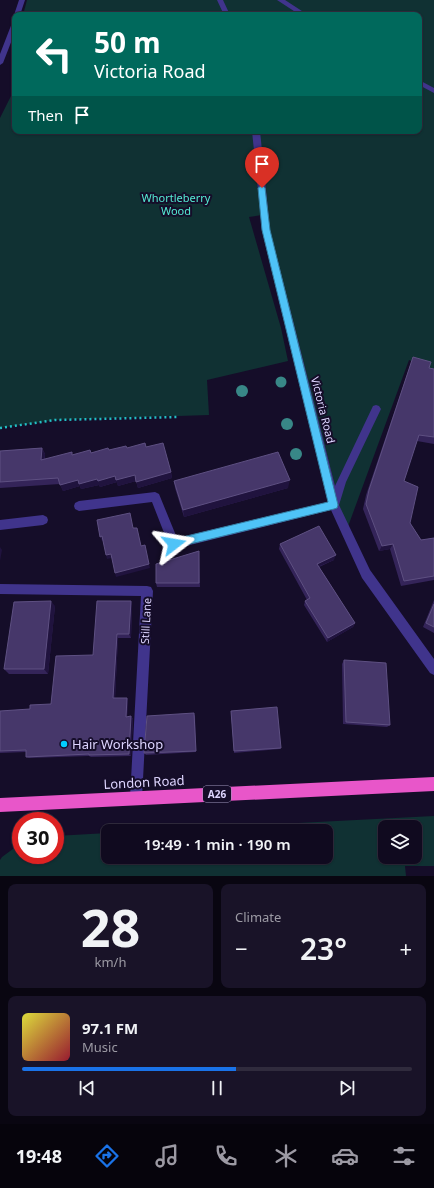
<!DOCTYPE html>
<html lang="en">
<head>
<meta charset="utf-8">
<style>
  :root { --surface:#100a1f; --page:#191328; --text:#f1f3f6; --muted:#9c9aa4; --line:#302b3d; --accent:#1a73e8 }
  body { margin:0; font-family:"Noto Sans",sans-serif; background:var(--page); color:var(--text); height:100vh; display:flex; flex-direction:column; font-size:15px; white-space:nowrap }
  * { box-sizing:border-box; margin:0 }
  p { font-size:13px; color:var(--muted) }
  .icon { flex:none; width:22px; height:22px; fill:none; stroke:currentColor; stroke-width:2; stroke-linecap:round; stroke-linejoin:round }
  .map { position:relative; height:876px; overflow:hidden }
  .details { display:flex; flex-direction:column; gap:8px; padding:8px; background:#090611; flex:1 }
  .details>* { flex:none }
  .banner { position:absolute; left:12px; top:12px; width:410px; height:122px; border-radius:8px; box-shadow:0 1px 3px #0004,0 0 0 1px var(--line); background:#00695c; color:#fff; overflow:hidden }
  .tools { position:absolute; left:378px; top:820px; display:grid; gap:8px }
  .tools a { display:grid; place-items:center; width:44px; height:44px; border-radius:8px; background:var(--surface); box-shadow:0 1px 3px #0004,0 0 0 1px var(--line); font-size:20px }
  .speed { position:absolute; left:12px; top:812px; display:flex; gap:8px; font-size:20px; font-weight:700; text-align:center }
  .speed>* { display:grid; place-content:center; width:52px; height:52px; border-radius:50%; background:var(--surface); box-shadow:0 1px 3px #0004,0 0 0 1px var(--line); line-height:1 }
  .speed .limit { border:6px solid #d22; background:#fff; color:#111 }
  .pin { position:absolute; display:grid; place-items:center; width:34px; height:34px; color:#fff; margin:-41px -17px; border-radius:50% 50% 50% 0; rotate:-45deg; box-shadow:0 0 4px #0007 }
  .pin .icon { rotate:45deg }
  .me { position:absolute; width:44px; margin:-22px; rotate:76deg; stroke-linejoin:round; filter:drop-shadow(0 0 3px #0008) }
  .turn { display:flex; align-items:center; gap:14px; height:84px; padding:0 16px; font-size:18px }
  .turn .icon { width:52px; height:52px; stroke-width:2.5 }
  .turn b { display:block; font-size:28px; line-height:34px }
  .then { display:flex; align-items:center; height:38px; padding:0 16px; background:#0003; gap:8px; font-size:15px }
  .big { font-size:30px; font-weight:600; line-height:1.1 }
  .details .card { flex:1; display:flex; flex-direction:column; justify-content:center; gap:6px; min-width:0; padding:0 14px; border-radius:8px; background:var(--page) }
  .details .dial { align-items:center; gap:0 }
  .dial b { font-size:52px; line-height:1 }
  .song { display:flex; align-items:center; gap:12px }
  .cover { width:48px; height:48px; border-radius:6px; background:linear-gradient(135deg,hsl(60 70% 55%),hsl(350 70% 35%)) }
  .played { height:4px; border-radius:2px; background:linear-gradient(90deg,var(--accent) 55%,var(--line) 55%) }
  .keys { display:flex; justify-content:space-around; direction:ltr }
  .heat { display:flex; justify-content:space-between; align-items:center; font-size:22px; direction:ltr }
  .details .tiles { flex:1; display:grid; gap:8px; grid-template-columns:1fr 1fr }
  .card:last-child { grid-column:span 2 }
  .trip { position:absolute; left:101px; top:824px; width:232px; height:40px; border-radius:8px; background:var(--surface); box-shadow:0 1px 3px #0004,0 0 0 1px var(--line); font-weight:600; line-height:40px; text-align:center }
  .tabs { display:flex; height:64px; justify-content:space-around; align-items:center; background:#06040c; color:var(--muted) }
  .tabs .icon { width:28px; height:28px }
  .tabs .active { color:var(--accent) }
  .tabs b { font-size:18px; color:var(--text) }
  .map>svg:first-child { display:block }
  .green { fill:#103133; fill-rule:evenodd }
  .lines { fill:none; stroke-linecap:round; stroke-linejoin:round }
  .path { stroke:#23bfc5; stroke-width:2.5; stroke-dasharray:2 3; stroke-linecap:butt }
  .service { fill:#40348c; fill-rule:evenodd }
  .minor { fill:#40348c; fill-rule:evenodd }
  .trunk { fill:#e856c9; fill-rule:evenodd }
  .tree { fill:#388787 }
  .wall { fill:#342459 }
  .shaded-wall { fill:#20133e }
  .building { fill:#46376a; stroke:#5e5082 }
  .route { fill:#4fc3f7; stroke:#337fa1 }
  .poi-dot { fill:#01cdff; stroke:#150d29; stroke-width:1.5 }
  .labels { text-anchor:middle; stroke-width:4; stroke-linejoin:round; paint-order:stroke }
  .shield { fill:#150d29; stroke:#a299bf; stroke-width:1 }
  .shield-label { font-size:10px; font-weight:bold; fill:#ded5ff }
  .park-label { font-size:11px; fill:#55ebd4; stroke:#150d29 }
  .street-label { font-size:11px; fill:#ded5ff; stroke:#150d29 }
  .near-poi-label { font-size:13px; fill:#ded5ff; stroke:#150d29; text-anchor:start }
  .near-street-label { font-size:13px; fill:#ded5ff; stroke:#150d29 }
</style>
</head>
<body>
<div class="map">
<svg width="434" height="876" viewBox="0 0 434 876">
  <rect width="100%" height="100%" fill="#150d29"/>
  <path class="green" d="M27 0H434V370L409 360 346 532 334 505 266 230 268 214 249 217 281 328 288 361 207 380 209 415 56 420 0 428V118L15 88V131H419V15H23Z
    M434 816V866H405L406 876H0V860L2 857 21 843V855H55V836L108 833V857H326V831H144ZM385 827H415V857H385Z"/>
  <g class="lines">
    <path class="path" d="M0 428 55 420 179 417"/>
    <path class="service" d="M43 515 47 517 48 520 47 523 43 525 0 530V520Z"/>
    <path class="minor" d="M19 0H25L20 15H15V16L14 15Z
      M217 0H223L230 15H224Z
      M277 0H285L308 15H300Z
      M15 21V32L3 63 0 65V54L12 23Z
      M419 80 434 88V93L419 85Z
      M252 131H260L270 230 335 486 373 406 376 405 379 406 381 409 346 482 339 505 370 570 434 659V675L430 673 362 578 331 510 174 549 170 548 152 502 79 511 75 509 74 506 75 503 79 501 155 492 159 494 177 538 328 502 262 230Z
      M0 584 147 586 151 587 153 591 142 798 141 803 136 804 131 803 130 798 141 596 0 594Z"/>
    <path class="trunk" d="M434 777V791L0 812V798Z"/>
  </g>
  <g class="tree">
    <circle cx="281" cy="382" r="5.5"/>
    <circle cx="242" cy="391" r="6"/>
    <circle cx="287" cy="424" r="6"/>
    <circle cx="296" cy="454" r="6"/>
  </g>
  <path class="wall" d="M413 357 429 368 434 369V444L417 441 404 481 410 523 421 540 434 538V580L401 586 390 549 379 551 363 509 366 495Z
    M146 447 171 472 172 478 138 488 136 481 118 486 117 482 100 487 99 485 81 489 80 486 63 491 60 484 0 488V451L42 448 45 454V459L73 455 127 448Z
    M174 481 288 488 184 517 175 488Z
    M280 544 334 560 319 567 355 623 353 627 327 642 304 605 305 601 307 600 279 549Z
    M199 551 200 587H157L156 583Z
    M434 600V633L423 627Z
    M131 601 132 605 131 638H118L115 698H127L128 700 127 717 131 716 133 719 131 756 91 757 89 756 29 758 26 757V752L0 753V711L30 709 51 704 93 655Z
    M55 606 48 674H9L4 669Z
    M344 660 390 725 387 727 343 724 342 664Z
    M231 711 281 748 280 749 234 753Z
    M195 715 196 752 146 755 144 753Z"/>
  <path class="shaded-wall" d="M42 448 45 454 44 466 41 460Z
    M171 472 172 478 138 488 136 482Z
    M135 475 136 481 118 486 116 480Z
    M115 476 117 482 100 487 99 485 81 489 80 486 63 491 60 485 78 480Z
    M290 480 288 488 184 517 183 510Z
    M102 536 104 540 102 541 100 537Z
    M393 544 390 549 379 551 382 546Z
    M0 547 2 550 0 561Z
    M111 554 112 558 107 559 106 555Z
    M336 555 334 560 315 568 317 564Z
    M149 564 150 568 116 577 115 573Z
    M51 601 55 606 48 674 44 669Z
    M131 601 132 605 131 638 129 634Z
    M355 623 353 627 327 642 328 638Z
    M117 634 118 638 115 700 113 698Z
    M127 698 128 700 127 719 126 717Z
    M131 716 133 719 131 756 129 754Z"/>
  <path class="building" d="M413 357 431 362 429 368 434 369V437L419 435 404 481 418 487 410 523 421 540 434 538V576L404 581 393 544 382 546 366 504 369 490Z
    M145 443 146 447 163 443 171 472 136 482 135 475 116 480 115 476 98 481 97 479 79 484 78 480 60 485 58 478 0 482V451L42 448 41 460 72 452V455L90 450 91 453 108 448 109 450 126 446 127 448Z
    M278 452 290 480 183 510 174 481Z
    M130 513 133 528H137L141 546 145 545 149 564 115 573 111 554 106 555 102 536 100 537 97 520Z
    M319 526 336 555 317 564 355 623 328 638 305 601 310 598 280 544Z
    M199 551V583H156V564Z
    M51 601 44 669H4L14 602Z
    M97 601H131L129 634H117L113 698H127L126 717 131 716 129 754 89 755V754L26 757V750L0 751V711L30 709V705L51 704 56 656 93 655Z
    M434 604V627L426 623Z
    M344 660 386 663 390 725 346 722Z
    M277 707 281 748 234 751 231 711Z
    M194 713 196 751 144 753 147 716Z"/>
  <path class="route" d="M262 185 265 188 270 230 338 505 337 508 334 509 174 548 171 547 170 544 171 540 174 539 328 502 262 230 258 188Z"/>
  <circle class="poi-dot" cx="64" cy="744" r="4"/>
  <g class="labels">
    <rect class="shield" x="203" y="786" width="28" height="16" rx="3"/>
    <g class="shield-label">
      <text x="217" y="798">A26</text>
    </g>
    <g class="park-label">
      <text x="176" y="202">Whortleberry<tspan x="176" dy="13">Wood</tspan></text>
    </g>
    <g class="street-label">
      <text transform="translate(323 410) rotate(76)" y="4">Victoria Road</text>
      <text transform="translate(146 621) rotate(-87)" y="4">Still Lane</text>
    </g>
    <g class="near-poi-label">
      <text x="72" y="749">Hair Workshop</text>
    </g>
    <g class="near-street-label">
      <text transform="translate(144 782) rotate(-3)" y="5">London Road</text>
    </g>
  </g>
</svg>
<div class="tools">
<a><svg class="icon" aria-label="layers" viewBox="0 0 24 24"><path d="M12 4l9 5-9 5-9-5zM3 14l9 5 9-5"/></svg></a>
</div>
<div class="speed"><div class="limit">30</div></div>
<div class="pin" style="left:262px;top:188px;background:#d93025"><svg class="icon" aria-label="arrive" viewBox="0 0 24 24"><path d="M6 21V4h12l-3 4 3 4H6"/></svg></div>
<svg class="me" style="left:174px;top:544px" viewBox="-20 -20 40 40"><path d="M0-17L14 15 0 8-14 15z" fill="#4fc3f7" stroke="#fff" stroke-width="4"/></svg>
<div class="trip">19:49 · 1 min · 190 m</div>
<div class="banner">
<div class="turn"><svg class="icon" aria-label="left" viewBox="0 0 24 24"><path d="M17 20v-9H6M10 6l-5 5 5 5"/></svg><div><b>50 m</b>Victoria Road</div></div>
<div class="then">Then<svg class="icon" aria-label="arrive" viewBox="0 0 24 24"><path d="M6 21V4h12l-3 4 3 4H6"/></svg></div>
</div>
</div>
<section class="details">
<div class="tiles">
<div class="card dial"><b>28</b><p>km/h</p></div>
<div class="card"><p>Climate</p>
<div class="heat"><a>−</a><b class="big">23°</b><a>+</a></div>
</div>
<div class="card">
<div class="song"><i class="cover"></i><div><b>97.1 FM</b><p>Music</p></div></div>
<div class="played"></div>
<div class="keys"><svg class="icon" aria-label="previous" viewBox="0 0 24 24"><path d="M18 5L8 12l10 7zM5 5v14"/></svg><svg class="icon" aria-label="pause" viewBox="0 0 24 24"><path d="M8 5v14M16 5v14"/></svg><svg class="icon" aria-label="next" viewBox="0 0 24 24"><path d="M6 5l10 7-10 7zM19 5v14"/></svg></div>
</div>
</div>
</section>
<nav class="tabs">
<b>19:48</b>
<svg class="icon active" aria-label="directions" viewBox="0 0 24 24"><path d="M12 3l9 9-9 9-9-9zM9 14v-3h6M13 9l2 2-2 2"/></svg>
<svg class="icon" aria-label="music" viewBox="0 0 24 24"><path d="M9 18V5l10-2v13"/><circle cx="6" cy="18" r="3"/><circle cx="16" cy="16" r="3"/></svg>
<svg class="icon" aria-label="phone" viewBox="0 0 24 24"><path d="M5 4h4l2 5-3 2q2 4 5 5l2-3 5 2v4C11 20 4 13 5 4z"/></svg>
<svg class="icon" aria-label="climate" viewBox="0 0 24 24"><path d="M12 3v18M4 7l16 10M4 17L20 7"/></svg>
<svg class="icon" aria-label="car" viewBox="0 0 24 24"><path d="M5 17H2v-5l4-1 3-4h7l3 4 3 1v5h-3M9 17h6M6 11h13"/><circle cx="7" cy="17" r="2"/><circle cx="17" cy="17" r="2"/></svg>
<svg class="icon" aria-label="filters" viewBox="0 0 24 24"><path d="M4 7h16M4 17h16"/><circle cx="9" cy="7" r="2"/><circle cx="15" cy="17" r="2"/></svg>
</nav>
</body>
</html>
